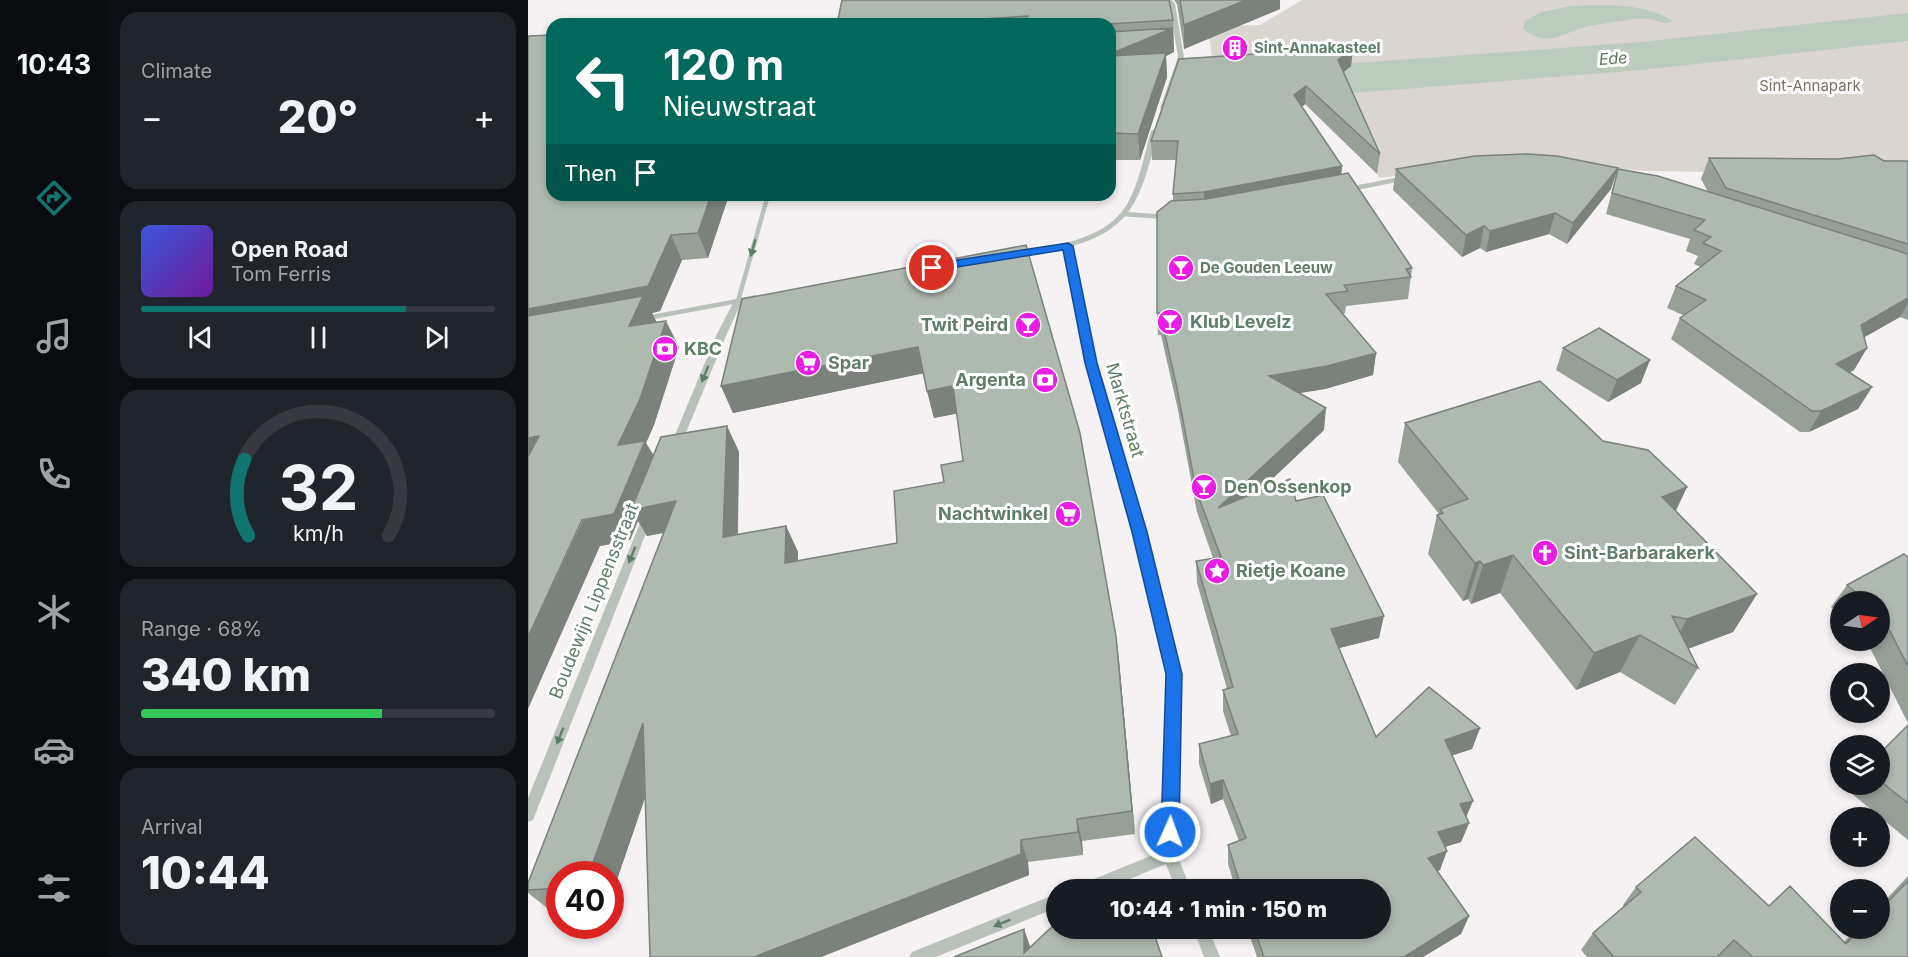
<!DOCTYPE html>
<html lang="en">
<head>
<meta charset="utf-8">
<style>
  :root { --surface:#171b24; --page:#20242c; --text:#f1f3f6; --muted:#9ea1a6; --line:#363941; --accent:#0f766e }
  body { margin:0; font-family:Inter,sans-serif; background:var(--page); color:var(--text); height:100vh; display:flex; flex-direction:column; font-size:22px; white-space:nowrap }
  * { box-sizing:border-box; margin:0 }
  p { font-size:20px; color:var(--muted) }
  .icon { flex:none; width:33px; height:33px; fill:none; stroke:currentColor; stroke-width:2; stroke-linecap:round; stroke-linejoin:round }
  .map { position:relative; flex:1; overflow:hidden }
  .panel { display:flex; flex-direction:column; gap:12px; padding:12px; background:#0d0f14; width:420px }
  .panel>* { flex:none }
  .top-card { position:absolute; left:18px; top:18px; width:570px; height:183px; border-radius:18px; box-shadow:0 3px 9px #0003; background:#00695c; color:#fff; overflow:hidden }
  .needle { width:39px; rotate:77deg }
  .fabs { position:absolute; left:1302px; top:591px; display:grid; gap:12px }
  .fabs a { display:grid; place-items:center; width:60px; height:60px; border-radius:50%; background:var(--surface); box-shadow:0 3px 9px #0003; font-size:30px }
  .speed { position:absolute; left:18px; top:861px; display:flex; gap:12px; font-size:30px; font-weight:700; text-align:center }
  .speed>* { display:grid; place-content:center; width:78px; height:78px; border-radius:50%; background:var(--surface); box-shadow:0 3px 9px #0003; line-height:1 }
  .speed .limit { border:9px solid #d22; background:#fff; color:#111 }
  .pin { position:absolute; display:grid; place-items:center; width:51px; height:51px; color:#fff; margin:-26px; border:3px solid #fff; border-radius:50%; box-shadow:0 2px 6px #0007 }
  .me { position:absolute; width:66px; margin:-33px; rotate:2deg; stroke-linejoin:round; filter:drop-shadow(0 0 4px #0008) }
  .turn { display:flex; align-items:center; gap:21px; height:126px; padding:0 18px; font-size:27px }
  .turn .icon { width:78px; height:78px; stroke-width:2.5 }
  .turn b { display:block; font-size:42px; line-height:51px }
  .then { display:flex; align-items:center; height:57px; padding:0 18px; background:#0003; gap:12px; font-size:22px }
  .big { font-size:45px; font-weight:800; line-height:1.1 }
  .panel .widget { flex:1; display:flex; flex-direction:column; justify-content:center; gap:9px; min-width:0; padding:0 21px; border-radius:18px; background:var(--page) }
  .panel .dial { align-items:center; gap:0 }
  .dial svg { height:156px; overflow:visible; fill:none; stroke:var(--line); stroke-width:7; stroke-linecap:round; text-anchor:middle }
  .dial text { fill:var(--text); stroke:none }
  .song { display:flex; align-items:center; gap:18px }
  .cover { width:72px; height:72px; border-radius:9px; background:linear-gradient(135deg,hsl(230 70% 55%),hsl(280 70% 35%)) }
  .played { height:6px; border-radius:3px; background:linear-gradient(90deg,var(--accent) 75%,var(--line) 75%) }
  .keys { display:flex; justify-content:space-around; direction:ltr }
  .heat { display:flex; justify-content:space-between; align-items:center; font-size:33px; direction:ltr }
  .charge { height:9px; border-radius:4px; background:linear-gradient(90deg,#34c759 68%,var(--line) 0) }
  .trip { position:absolute; left:518px; top:879px; width:345px; height:60px; border-radius:30px; background:var(--surface); box-shadow:0 3px 9px #0003; font-weight:800; line-height:60px; text-align:center }
  main { display:flex; flex:1; min-height:0 }
  .tabs { display:flex; flex-direction:column; width:108px; justify-content:space-around; align-items:center; background:#090b0e; color:var(--muted) }
  .tabs .icon { width:42px; height:42px }
  .tabs .selected { color:var(--accent) }
  .tabs b { font-size:27px; color:var(--text) }
  .map>svg:first-child { display:block }
  .green { fill:#dbd5d0 }
  .water { fill:#bcccbc }
  .lines { fill:none; stroke-linecap:round; stroke-linejoin:round }
  .river { fill:#bcccbc; fill-rule:evenodd }
  .minor { stroke:#b8c2bb; stroke-width:4.5 }
  .tertiary { fill:#b8c2bb; fill-rule:evenodd }
  .wall { fill:#96a097 }
  .shaded-wall { fill:#7a827b }
  .building { fill:#aebab0; stroke:#7a827b; stroke-width:1.5 }
  .oneway { fill:#5f7e66 }
  .route { fill:#1a73e8; stroke:#114b97; stroke-width:1.5 }
  .labels { text-anchor:middle; stroke-width:6; stroke-linejoin:round; paint-order:stroke }
  .far-poi-label { font-size:15px; font-weight:bold; fill:#5f7e66; stroke:#fff; text-anchor:start }
  .far-park-label { font-size:15px; fill:#7b7162; stroke:#fff }
  .far-water-label { font-size:16px; font-style:italic; fill:#5a7a5c; stroke:#fff }
  .poi-label { font-size:18px; font-weight:bold; fill:#5f7e66; stroke:#fff; text-anchor:start }
  .street-label { font-size:18px; fill:#5f7e66; stroke:#fff }
</style>
</head>
<body>
<main>
<nav class="tabs">
<b>10:43</b>
<svg class="icon selected" aria-label="directions" viewBox="0 0 24 24"><path d="M12 3l9 9-9 9-9-9zM9 14v-3h6M13 9l2 2-2 2"/></svg>
<svg class="icon" aria-label="music" viewBox="0 0 24 24"><path d="M9 18V5l10-2v13"/><circle cx="6" cy="18" r="3"/><circle cx="16" cy="16" r="3"/></svg>
<svg class="icon" aria-label="phone" viewBox="0 0 24 24"><path d="M5 4h4l2 5-3 2q2 4 5 5l2-3 5 2v4C11 20 4 13 5 4z"/></svg>
<svg class="icon" aria-label="climate" viewBox="0 0 24 24"><path d="M12 3v18M4 7l16 10M4 17L20 7"/></svg>
<svg class="icon" aria-label="car" viewBox="0 0 24 24"><path d="M5 17H2v-5l4-1 3-4h7l3 4 3 1v5h-3M9 17h6M6 11h13"/><circle cx="7" cy="17" r="2"/><circle cx="17" cy="17" r="2"/></svg>
<svg class="icon" aria-label="filters" viewBox="0 0 24 24"><path d="M4 7h16M4 17h16"/><circle cx="9" cy="7" r="2"/><circle cx="15" cy="17" r="2"/></svg>
</nav>
<section class="panel">
<div class="widget"><p>Climate</p>
<div class="heat"><a>−</a><b class="big">20°</b><a>+</a></div>
</div>
<div class="widget">
<div class="song"><i class="cover"></i><div><b>Open Road</b><p>Tom Ferris</p></div></div>
<div class="played"></div>
<div class="keys"><svg class="icon" aria-label="previous" viewBox="0 0 24 24"><path d="M18 5L8 12l10 7zM5 5v14"/></svg><svg class="icon" aria-label="pause" viewBox="0 0 24 24"><path d="M8 5v14M16 5v14"/></svg><svg class="icon" aria-label="next" viewBox="0 0 24 24"><path d="M6 5l10 7-10 7zM19 5v14"/></svg></div>
</div>
<div class="widget dial"><svg viewBox="0 0 100 80">
<path d="M14 69A42 42 0 1 1 86 69"/>
<path d="M14 69A42 42 0 0 1 12 30" stroke="#0f766e"/>
<text x="50" y="56" font-size="32" font-weight="700">32</text>
<text x="50" y="72" font-size="11">km/h</text>
</svg></div>
<div class="widget"><p>Range · 68%</p><b class="big">340 km</b><div class="charge"></div></div>
<div class="widget"><p>Arrival</p><b class="big">10:44</b></div>
</section>
<div class="map">
<svg width="1380" height="957" viewBox="0 0 1380 957">
  <rect width="100%" height="100%" fill="#f6f1f2"/>
  <path class="green" d="M774 0H1380V175L1118 171 991 160 851 178 811 85 685 61 679 27 732 25Z"/>
  <path class="water" d="M1043 6C1075 5 1116 2 1145 21 1137 26 1131 21 1123 19 1110 17 1093 21 1080 23 1073 24 1064 25 1057 27 1033 34 1020 48 995 29L997 21 1013 12Z"/>
  <g class="lines">
    <path class="river" d="M1380 13V41L1113 70 789 96 772 91 764 81 772 71 789 66 1113 42Z"/>
    <path class="minor" d="M822 189 873 179
      M596 214 637 217
      M119 318 210 301 240 195"/>
    <path class="tertiary" d="M638 0H644L647 4 656 57 638 108 635 110 632 108 650 57 641 4Z
      M627 129 631 131C613 189 611 228 544 246L568 363 617 532 652 674 649 855 663 890H648L638 864 575 890H549L551 885 635 851 640 674 605 532 558 363 536 248 488 256 484 254 488 252C524 246 576 241 598 206 611 184 616 156 623 131Z
      M227 295 231 298 230 300 213 303 198 336 152 447 147 451 143 450 142 447 188 336 206 301 207 299Z
      M119 514 123 515 124 518 7 815 5 820 0 822V798L114 518 115 515Z
      M528 894V908L408 957H381L384 952Z
      M665 928H680L692 957H676Z"/>
  </g>
  <path class="wall" d="M314 0 645 20 646 52 638 56 639 77 612 160H582V24H309Z
    M646 0H752V9L656 49 649 4Z
    M825 48 823 66 815 73 852 154 849 174 777 104 774 107 814 166 813 174 884 268 880 299 818 306 817 313 815 314 848 353 845 375 797 389 771 393 796 430 730 492 768 501 851 638 811 648 848 737 952 728 944 749 924 755 938 817 941 823 933 842 917 847 912 870 909 871 941 916 933 934 895 957H729L719 928H852V890H708L700 864V845L711 841 695 799 683 804 671 764V744L703 736 695 711V690L699 689 669 583 668 561 685 558 669 512 650 410 633 335H630L629 313 645 201V194L648 160H624L623 141Z
    M1181 158 1380 161V320L1372 317 1336 337 1339 348 1326 370 1321 372 1344 387 1330 409 1281 432H1272L1143 339 1152 318 1155 315 1139 308 1148 286 1173 267 1166 264 1170 256 1158 251 1162 239 1078 214 1090 169 1180 192 1173 179Z
    M868 169 1083 189 1039 244 1021 234 958 252 952 248 934 257 865 190Z
    M24 195H201L180 258 154 260 132 311 124 313 128 321 127 323 151 347 126 425 118 443 126 456 199 426 211 452 210 535 258 526 270 552V561L369 543 416 482 435 461 429 413 406 418 399 391 395 373 205 413 193 386 498 245 591 661 607 834 554 841 555 855 500 862 501 875 293 957H122L117 798 82 900V874H32V911H23L0 893V883L136 533 119 536 110 521 102 540 72 546Z
    M1035 348 1113 383 1080 402 1028 370Z
    M877 423 1075 441 1159 487 1148 511 1229 594 1205 632 1160 649 1170 668 1147 705 1092 672 1048 690 972 593 943 604 940 599 935 601 900 554 909 515 911 514 870 462Z
    M1380 557V723L1338 640H1352V602H1312V615L1303 607 1319 585Z
    M1380 725V840L1317 788 1320 784H1352V753Z
    M1380 876V957H1059L1053 950 1065 933 1096 907 1095 905 1108 887 1241 906 1316 942 1329 928H1352V906Z"/>
  <path class="shaded-wall" d="M718 0H752V9L656 49V25Z
    M645 28 646 52 638 56 639 77 612 160 610 134 582 80V54Z
    M825 48 823 66 808 78 810 60Z
    M778 86 777 104 765 114 766 95Z
    M814 166 812 186 676 212V192Z
    M1090 168 1083 189 1039 244 1045 223Z
    M183 195H201L180 258 170 233Z
    M1027 213 1021 234 958 252 962 231Z
    M956 226 952 248 934 257 938 235Z
    M143 235 154 260 132 311 124 313 128 321 115 351 101 326 0 337V309Z
    M1380 298V303L1372 317 1321 346 1333 325Z
    M138 321 151 347 126 425 118 443 132 466 148 501 163 527 119 536 110 521 102 540 72 546 0 709V637L90 445Z
    M390 347 397 373 205 413 193 386Z
    M1339 348 1326 370 1296 386 1308 364Z
    M848 353 845 375 797 389 740 398 741 376Z
    M1122 360 1113 383 1080 402 1089 380Z
    M425 386 432 413 406 418 399 391Z
    M1344 387 1330 409 1281 432 1293 411Z
    M798 408 796 430 690 530V508Z
    M199 426 211 452 209 563 195 537Z
    M11 436 0 467V438Z
    M1159 487 1140 526 1134 497Z
    M258 526 270 552 269 589 257 563Z
    M985 555 972 593 943 604 955 565Z
    M952 561 940 599 935 601 947 563Z
    M1229 594 1205 632 1146 654 1141 652 1159 619Z
    M856 616 851 638 800 651 803 629Z
    M1112 635 1092 672 1048 690 1066 653Z
    M588 636 591 661 607 834 604 811Z
    M115 723 134 748 82 900V874H61Z
    M952 728 944 749 911 760 917 740Z
    M695 780V799L683 804 682 784Z
    M945 801 937 820 932 804Z
    M549 819 554 841 555 855 550 832Z
    M941 823 933 842 903 851 910 832Z
    M493 840 500 862 501 875 293 957H226Z
    M919 851 912 870 894 876 900 858Z
    M941 916 933 934 895 957H876Z
    M496 929 502 946V957L496 953Z"/>
  <path class="building" d="M314 0H641L645 20 580 24H497L500 16 375 24H309Z
    M652 0H718L656 25Z
    M645 28 582 54V32Z
    M24 35V195H183L170 233 143 235 120 286 0 309V38L1 36Z
    M825 48 810 60 852 154 778 86 766 95 814 166 676 192 645 194 650 141H623L651 59Z
    M638 53 610 134 582 133V56Z
    M1000 154 1029 156 1090 168 1045 223 1027 213 962 231 956 226 938 235 868 169 947 156Z
    M1346 155 1356 161H1380V244L1198 188 1181 158 1310 159Z
    M1090 169 1130 176 1380 254V298L1333 325 1339 348 1308 364 1344 387 1293 411H1284L1152 318 1178 300 1148 286 1193 251 1175 243 1183 237 1166 230 1177 220 1084 193Z
    M820 173 884 268 878 269 883 277 816 285 820 291 798 294 848 353 799 366 741 376 798 408 690 508 762 479 768 501 795 495 856 616 803 629 848 737 901 687 952 728 917 740 945 801 932 804 941 823 910 832 919 851 900 858 941 916 876 957H736L726 928H852V890H714L700 845 718 838 695 780 682 784 671 744 710 734 695 690 705 687 668 561 693 557 668 490 649 388 632 313H629V212L643 201 678 199Z
    M498 245 552 433 588 636 604 811 549 819 550 832 493 840V854L226 957H122L115 723 61 874H32V888L0 890V883L148 501 103 510 133 437 199 426 195 537 258 526 257 563 369 543 366 491 416 482 413 465 435 461 425 386 399 391 390 347 193 386 214 299Z
    M115 296 101 326 138 321 112 399 90 445 117 441 86 514 54 520 0 637V457L11 436 0 438V316Z
    M1071 328 1122 360 1089 380 1035 348Z
    M1012 381 1075 441 1120 450 1159 487 1134 497 1229 594 1159 619 1144 616 1170 668 1112 635 1066 653 985 555 955 565 952 561 947 563 909 515 915 513 912 509 940 499 877 423Z
    M1376 554 1380 557V666L1352 612V602H1339L1319 585Z
    M1380 725V803L1352 781V753Z
    M1167 837 1241 906 1262 886 1318 944 1333 928H1352V910L1380 881V957H1225L1206 940 1189 957H1086L1065 933 1113 892 1108 887Z
    M528 923V928H624L634 957H426L496 929V953Z"/>
  <defs><path id="oneway-solid" d="M-6-.8H1V-3.2L6.5 0L1 3.2V.8H-6Z" transform="scale(1.5)"/></defs>
  <g class="oneway">
    <use href="#oneway-solid" transform="translate(225 248) rotate(106)"/>
    <use href="#oneway-solid" transform="translate(177 374) rotate(112)"/>
    <use href="#oneway-solid" transform="translate(104 555) rotate(112)"/>
    <use href="#oneway-solid" transform="translate(32 736) rotate(112)"/>
    <use href="#oneway-solid" transform="translate(474 923) rotate(158)"/>
  </g>
  <path class="route" d="M540 243 545 246 569 363 619 532 654 674 651 832 649 838 642 841 636 838 633 832 638 674 604 532 557 363 535 250 404 271 399 268 404 264Z"/>
  <defs>
    <g id="building-disc" transform="scale(1.35)"><circle r="9.5" fill="#e91de4" stroke="#fff"/><path d="M-4-6H4V6H1V3H-1V6H-4ZM-2.5-4.3h1.7v1.8h-1.7ZM.8-4.3h1.7v1.8H.8ZM-2.5-1h1.7V.8h-1.7ZM.8-1h1.7V.8H.8Z" fill="#fff"/></g>
    <g id="bar-disc" transform="scale(1.35)"><circle r="9.5" fill="#e91de4" stroke="#fff"/><path d="M-6-5H6L.8 .8V4.5H3.5V6h-7V4.5H-.8V.8Z" fill="#fff"/></g>
    <g id="bank-disc" transform="scale(1.35)"><circle r="9.5" fill="#e91de4" stroke="#fff"/><path d="M-6-4H6V4H-6ZM0-2.3a2.3 2.3 0 1 0 0 4.6a2.3 2.3 0 1 0 0-4.6Z" fill="#fff"/></g>
    <g id="supermarket-disc" transform="scale(1.35)"><circle r="9.5" fill="#e91de4" stroke="#fff"/><path d="M-6-5.5h2.5l.6 2H6L4.5 2H-2.5L-4.4-4H-6ZM-1.5 3.2a1.3 1.3 0 1 0 .1 0ZM3 3.2a1.3 1.3 0 1 0 .1 0Z" fill="#fff"/></g>
    <g id="church-disc" transform="scale(1.35)"><circle r="9.5" fill="#e91de4" stroke="#fff"/><path d="M-1.2-6h2.4v3.5h3.3v2.4h-3.3V6h-2.4V-.1h-3.3v-2.4h3.3Z" fill="#fff"/></g>
    <g id="sight-disc" transform="scale(1.35)"><circle r="9.5" fill="#e91de4" stroke="#fff"/><path d="M0-6L1.8-2.2L6-1.7L2.9 1.2L3.7 5.4L0 3.3L-3.7 5.4L-2.9 1.2L-6-1.7L-1.8-2.2Z" fill="#fff"/></g>
  </defs>
  <g fill-rule="evenodd">
    <use href="#building-disc" x="707" y="48"/>
    <use href="#bar-disc" x="653" y="268"/>
    <use href="#bar-disc" x="642" y="322"/>
    <use href="#bar-disc" x="500" y="325"/>
    <use href="#bank-disc" x="137" y="349"/>
    <use href="#supermarket-disc" x="280" y="363"/>
    <use href="#bank-disc" x="517" y="380"/>
    <use href="#bar-disc" x="676" y="487"/>
    <use href="#supermarket-disc" x="540" y="514"/>
    <use href="#church-disc" x="1017" y="553"/>
    <use href="#sight-disc" x="689" y="571"/>
  </g>
  <g class="labels">
    <g class="far-poi-label">
      <text x="726" y="53">Sint-Annakasteel</text>
      <text x="672" y="273">De Gouden Leeuw</text>
    </g>
    <g class="far-park-label">
      <text x="1282" y="91">Sint-Annapark</text>
    </g>
    <g class="far-water-label">
      <text transform="translate(1085 58) rotate(-4)" y="6">Ede</text>
    </g>
    <g class="poi-label">
      <text x="662" y="328">Klub Levelz</text>
      <text x="480" y="331" text-anchor="end">Twit Peird</text>
      <text x="156" y="355">KBC</text>
      <text x="300" y="369">Spar</text>
      <text x="498" y="386" text-anchor="end">Argenta</text>
      <text x="696" y="493">Den Ossenkop</text>
      <text x="520" y="520" text-anchor="end">Nachtwinkel</text>
      <text x="1036" y="559">Sint-Barbarakerk</text>
      <text x="708" y="577">Rietje Koane</text>
    </g>
    <g class="street-label">
      <text transform="translate(597 410) rotate(74)" y="6">Marktstraat</text>
      <text transform="translate(66 601) rotate(-68)" y="6">Boudewijn Lippensstraat</text>
    </g>
  </g>
</svg>
<div class="fabs">
<a><svg class="needle" viewBox="-14 -14 28 28"><path d="M0-13l5 13h-10z" fill="#e53935"/><path d="M0 13l5-13h-10z" fill="#9ea1a6"/></svg></a>
<a><svg class="icon" aria-label="search" viewBox="0 0 24 24"><circle cx="10" cy="10" r="6"/><path d="M15 15l6 6"/></svg></a>
<a><svg class="icon" aria-label="layers" viewBox="0 0 24 24"><path d="M12 4l9 5-9 5-9-5zM3 14l9 5 9-5"/></svg></a>
<a>+</a>
<a>−</a>
</div>
<div class="speed"><div class="limit">40</div></div>
<div class="pin" style="left:404px;top:268px;background:#d93025"><svg class="icon" aria-label="arrive" viewBox="0 0 24 24"><path d="M6 21V4h12l-3 4 3 4H6"/></svg></div>
<svg class="me" style="left:642px;top:832px" viewBox="-20 -20 40 40"><circle r="17" fill="#1a73e8" stroke="#fff" stroke-width="3"/><path d="M0-11L8 9 0 5-8 9z" fill="#fff"/></svg>
<div class="trip">10:44 · 1 min · 150 m</div>
<div class="top-card">
<div class="turn"><svg class="icon" aria-label="left" viewBox="0 0 24 24"><path d="M17 20v-9H6M10 6l-5 5 5 5"/></svg><div><b>120 m</b>Nieuwstraat</div></div>
<div class="then">Then<svg class="icon" aria-label="arrive" viewBox="0 0 24 24"><path d="M6 21V4h12l-3 4 3 4H6"/></svg></div>
</div>
</div>
</main>
</body>
</html>
